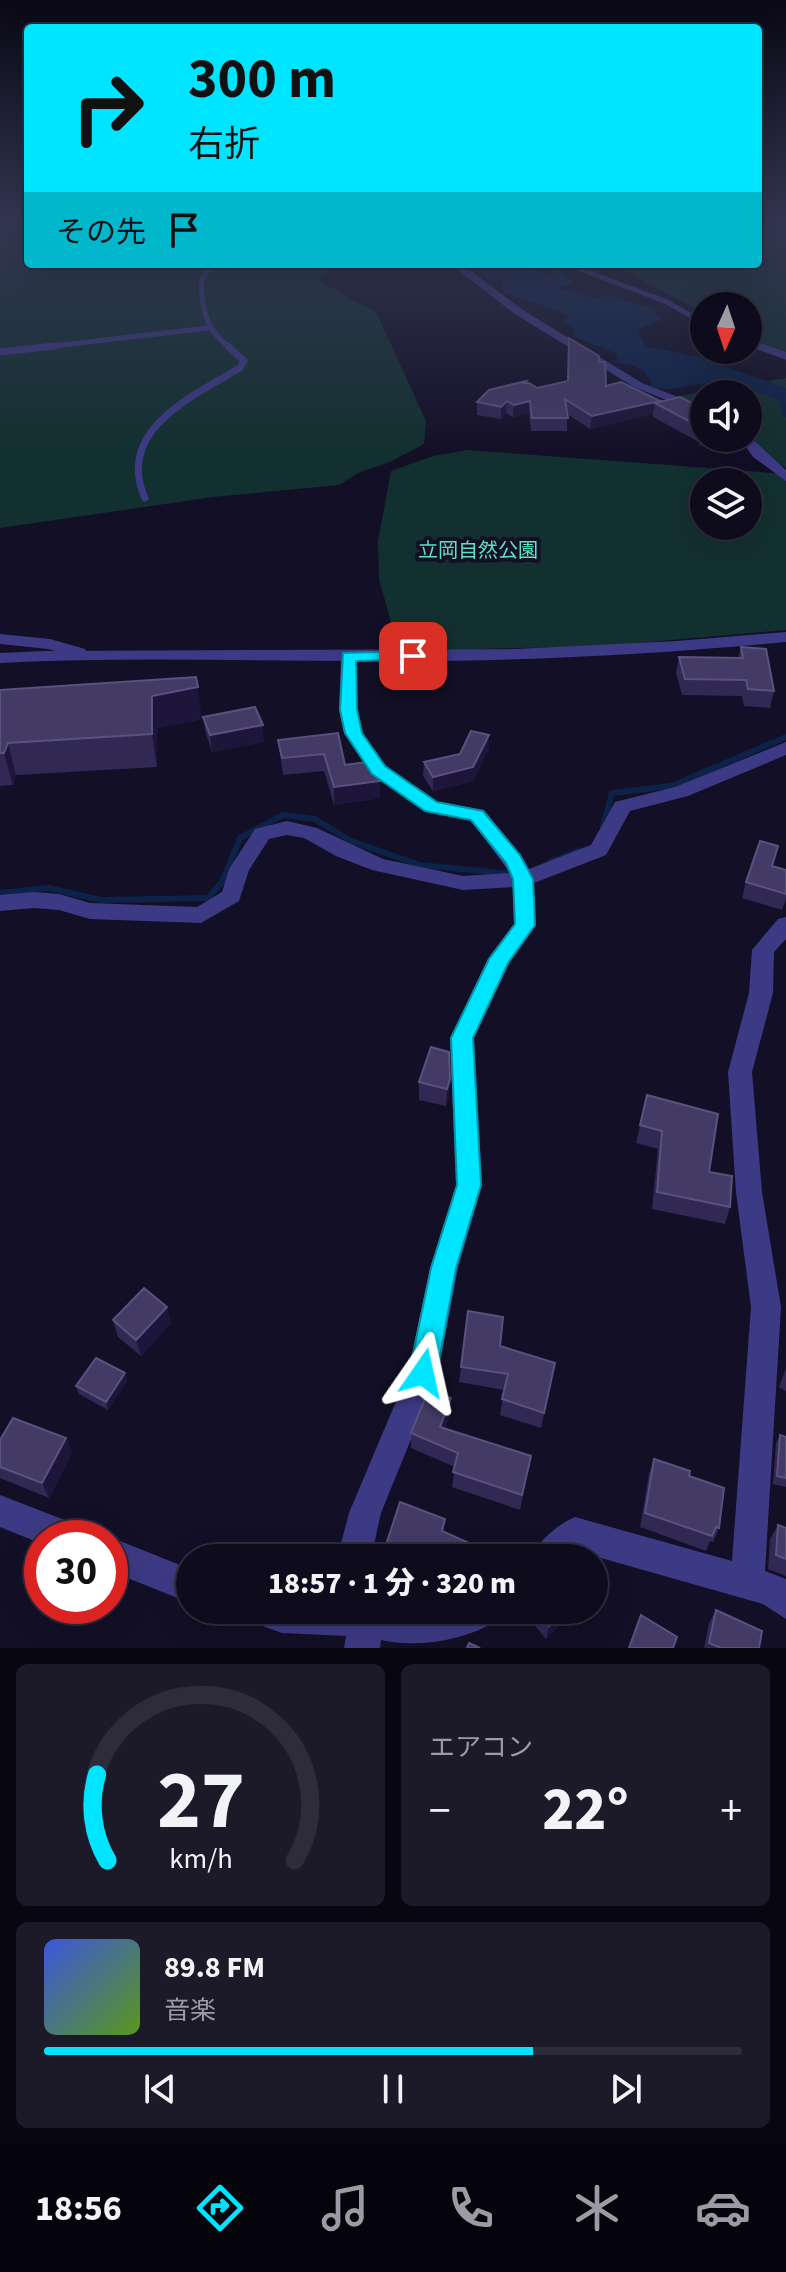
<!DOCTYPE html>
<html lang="ja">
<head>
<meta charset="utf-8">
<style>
  :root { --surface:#0e0b1c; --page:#1c1929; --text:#f1f3f6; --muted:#9b9ba3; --line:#2e2b3b; --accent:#00e5ff }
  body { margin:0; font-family:"Source Sans 3","Noto Sans JP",sans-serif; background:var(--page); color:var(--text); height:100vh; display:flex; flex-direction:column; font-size:30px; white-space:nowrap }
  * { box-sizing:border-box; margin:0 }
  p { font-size:26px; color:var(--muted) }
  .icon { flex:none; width:44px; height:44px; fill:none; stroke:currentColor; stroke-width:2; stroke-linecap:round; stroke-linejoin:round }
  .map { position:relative; height:1648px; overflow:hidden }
  .side { display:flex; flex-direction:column; gap:16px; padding:16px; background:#08060f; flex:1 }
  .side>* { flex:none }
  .banner { position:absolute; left:24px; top:24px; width:738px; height:244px; border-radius:8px; box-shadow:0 8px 32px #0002,0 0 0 2px var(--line); background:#00e5ff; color:#111; overflow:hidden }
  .needle { width:52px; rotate:183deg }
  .tools { position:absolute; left:690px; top:292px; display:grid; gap:16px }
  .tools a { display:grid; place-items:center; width:72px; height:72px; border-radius:50%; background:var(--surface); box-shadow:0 8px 32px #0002,0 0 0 2px var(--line); font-size:40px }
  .speed { position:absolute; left:24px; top:1520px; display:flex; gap:16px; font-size:40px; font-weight:700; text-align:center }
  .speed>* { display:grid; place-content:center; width:104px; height:104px; border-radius:50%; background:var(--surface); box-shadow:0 8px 32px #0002,0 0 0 2px var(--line); line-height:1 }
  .speed .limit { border:12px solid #d22; background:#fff; color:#111 }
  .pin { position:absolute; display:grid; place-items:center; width:68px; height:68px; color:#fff; margin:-34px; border-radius:16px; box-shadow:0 4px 12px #0006 }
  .me { position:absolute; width:88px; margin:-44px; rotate:11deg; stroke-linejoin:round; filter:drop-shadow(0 0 6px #0008) }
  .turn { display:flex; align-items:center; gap:28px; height:168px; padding:0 32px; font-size:36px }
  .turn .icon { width:104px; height:104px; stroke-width:2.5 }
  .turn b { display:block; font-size:56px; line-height:68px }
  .then { display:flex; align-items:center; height:76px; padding:0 32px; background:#0003; gap:16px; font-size:30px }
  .big { font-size:60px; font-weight:800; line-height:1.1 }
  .side .widget { flex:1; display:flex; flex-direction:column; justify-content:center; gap:12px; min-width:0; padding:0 28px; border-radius:12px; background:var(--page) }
  .side .dial { align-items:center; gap:0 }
  .dial svg { height:208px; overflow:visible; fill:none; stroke:var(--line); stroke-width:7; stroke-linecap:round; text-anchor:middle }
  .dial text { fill:var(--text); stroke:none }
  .song { display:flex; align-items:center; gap:24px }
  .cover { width:96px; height:96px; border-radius:12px; background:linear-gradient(135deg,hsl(230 70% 55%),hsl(90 70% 35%)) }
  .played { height:8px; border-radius:4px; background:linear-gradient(90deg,var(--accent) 70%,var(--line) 70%) }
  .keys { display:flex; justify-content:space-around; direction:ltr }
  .heat { display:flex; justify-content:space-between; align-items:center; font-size:44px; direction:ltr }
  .side .tiles { flex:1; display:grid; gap:16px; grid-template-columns:1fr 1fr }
  .widget:last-child { grid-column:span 2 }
  .trip { position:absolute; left:176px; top:1544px; width:432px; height:80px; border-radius:40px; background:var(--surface); box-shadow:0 8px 32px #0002,0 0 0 2px var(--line); font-weight:800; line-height:80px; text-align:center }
  .menu { display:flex; height:128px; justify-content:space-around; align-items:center; background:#06040b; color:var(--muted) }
  .menu .icon { width:56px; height:56px }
  .menu .selected { color:var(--accent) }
  .menu b { font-size:36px; color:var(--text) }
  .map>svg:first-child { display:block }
  .green { fill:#12302f; fill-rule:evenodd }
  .water { fill:#0c2248 }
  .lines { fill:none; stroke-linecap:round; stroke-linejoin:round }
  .stream { stroke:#0c2248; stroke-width:6 }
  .service-far1 { stroke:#3d3a85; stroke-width:5 }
  .service { stroke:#3d3a85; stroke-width:7 }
  .minor { fill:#3d3a85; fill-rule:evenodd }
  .tertiary { fill:#3d3a85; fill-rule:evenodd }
  .wall { fill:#312854 }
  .shaded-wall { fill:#1d163a }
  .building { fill:#433a66; stroke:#5a527e; stroke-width:2 }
  .route { fill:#00e5ff; stroke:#0095a6; stroke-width:2 }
  .labels { text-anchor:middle; stroke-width:8; stroke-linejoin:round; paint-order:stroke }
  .far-park-label { font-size:20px; fill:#5fe0c0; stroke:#130f26 }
</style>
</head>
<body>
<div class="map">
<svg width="786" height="1648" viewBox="0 0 786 1648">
  <rect width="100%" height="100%" fill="#130f26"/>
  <path class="green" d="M0 224H28V264H331L319 281 376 312 426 421 424 444 390 462 358 473 339 485 213 497 0 528Z
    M758 224H786V357L748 336V306H704V313L612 264H758Z
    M786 378V468L770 458 748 438V394H704V412L679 396Z
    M467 450 786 474V630L602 646 399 651 379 579 378 541 391 471 433 456ZM704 482H748V526H704Z"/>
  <path class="water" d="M470 264H543L533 267 535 271 549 276 560 269 574 283 560 287 563 290H575L572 292 598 299 606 295 652 308 662 319 639 329 638 333 646 346 702 358 786 388V417L782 415 780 401C762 392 725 383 706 384 685 384 672 394 651 386V381L645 372 631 365 614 362 618 358 615 353 574 337 573 328 562 322 568 319V315L506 293 501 288 503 282 491 281 471 268Z"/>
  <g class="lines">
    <path class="stream" d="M603 826 612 793 671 786 786 737
      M550 862 580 850
      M0 893 49 888 101 900 208 898 222 882 240 838 283 815 315 819 351 841 420 865 513 874"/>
    <path class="service-far1" d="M213 264 201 281C202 309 206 332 231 348
      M567 264 667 302 704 323
      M748 342 764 348
      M36 348 208 328"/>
    <path class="service" d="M758 346 786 356
      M0 352 54 346
      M145 498C115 431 192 396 240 368L244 361 228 346"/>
    <path class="minor" d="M450 264H461L523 310 642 383 704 407V415L634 387 515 314Z
      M748 435 786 470V481L753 457 740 438H748Z
      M0 634 50 639 85 649 87 653 79 658 48 649 0 644Z
      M349 651 357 656V710L362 733 386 766 437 802 484 810 521 855 529 869 591 845 615 802 675 787 786 742V755L688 796 630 811 606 855 534 883 536 925 509 963 474 1038 482 1185 458 1268 438 1373 381 1513 371 1558H337L349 1513 408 1373 430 1268 456 1185 450 1038 488 959 514 924 513 887 463 890 372 870 336 856 304 838 287 835 269 839 249 870 239 901 201 923 90 919 59 910 34 908 0 911V895L34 892 59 894 90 903 197 907 222 892 229 869 255 829 287 821 317 828 383 859 463 876 510 873 471 820 424 811 372 774 344 733 339 710 341 656Z
      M786 917V939L774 952 773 993 752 1072 762 1192 781 1307 765 1571 786 1579V1619L763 1604 580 1552 573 1558H531C539 1540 557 1525 575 1517L732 1561 751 1307 736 1192 728 1072 749 993 752 950 778 919Z
      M0 1495 80 1526 85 1538H42V1544L0 1527Z
      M110 1537 190 1569V1603L110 1571Z
      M247 1610H500L495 1622C462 1641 417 1648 381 1640L380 1648H344L346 1636 282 1633 252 1622Z"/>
    <path class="tertiary" d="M786 632V642C659 654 533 661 405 661 270 662 135 656 0 663V653L44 651 515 649 677 641Z"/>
  </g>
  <path class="wall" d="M569 338 599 362 606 386 660 401V402L704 409V438H739L738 442 699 446V442L653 417V414L590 429 567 414V431H531L529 413 513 417 506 413 501 419 477 415V402L526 381V383L537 388 567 381Z
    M741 647 774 691 770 708 744 706 742 696 682 695 676 673 679 657 738 658Z
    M0 690 202 719 157 728V767L16 775 13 785 0 786Z
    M203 717 264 742 212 752 206 734Z
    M338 733 345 765 380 781V798L334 805 324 771 283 775 278 740Z
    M489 748 473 781 433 791 423 776 424 762Z
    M772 866 786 870V899L782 910 742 898 746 882Z
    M449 1052V1096L446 1106 419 1100V1082Z
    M647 1095 709 1172 730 1207 725 1224 652 1209 658 1149 636 1143Z
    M113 1320 171 1323 141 1356 118 1337Z
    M555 1363 541 1428 500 1415 504 1390 459 1382 461 1367Z
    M786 1368V1391L779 1387Z
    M125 1373 127 1381 108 1410 79 1394 76 1386Z
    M450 1414 445 1428 531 1456 520 1510 452 1487 455 1467 411 1448V1433Z
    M780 1435 786 1437V1487L773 1484 776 1443Z
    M66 1438 72 1453 49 1498 0 1478V1440Z
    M654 1459 689 1476 719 1528 713 1542 710 1541 706 1551 640 1527 649 1474Z
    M778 1525 786 1528V1576L768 1569 770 1539Z
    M522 1610H573L546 1639Z
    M716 1610 759 1648H704L709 1623Z"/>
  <path class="shaded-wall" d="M507 401 506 413 501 419V407Z
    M530 401 529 413 513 417 514 405Z
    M660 401 659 406 655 403 653 414 590 429 592 416Z
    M704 431V438H739L738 442 699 446 702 432Z
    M198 687 202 719 157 728V767L152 734V696Z
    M263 725 264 742 212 752 210 735Z
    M489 735V748L473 781 433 791V777Z
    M8 743 16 775 13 785 4 753Z
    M380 781V798L334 805V787Z
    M450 1079 449 1096 446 1106 447 1089Z
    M167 1307 171 1323 141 1356 136 1340Z
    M125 1373 127 1381 108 1410 106 1402Z
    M451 1398 450 1414 440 1442V1427Z
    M66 1438 72 1453 49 1498 42 1483Z
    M564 1610H573L546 1639 549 1626Z"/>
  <path class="building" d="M569 338 599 356V362H605L606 386 621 382 660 401 592 416 565 399 568 418H532L530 401 514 405 507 401 501 407 477 402 489 390 526 381 524 383H529L537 388 568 381Z
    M680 397 704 409V431L702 432V428L655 403Z
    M741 647 766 649 774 691 748 689 746 680 685 679 679 657 743 658Z
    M196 677 198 687 152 696V734L8 743 4 753H0V690Z
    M255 707 263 725 210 735 203 717Z
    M471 731 489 735 473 767 433 777 424 762 460 754Z
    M338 733 345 765 373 761 380 781 334 787 324 754 282 758 278 740Z
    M760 841 778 846 772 866 786 870V894L746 882Z
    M431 1047 449 1052 450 1079 447 1089 419 1082Z
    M647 1095 718 1114 709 1172 732 1176 730 1207 657 1192 662 1131 640 1125Z
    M144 1288 167 1307 136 1340 113 1320Z
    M468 1311 503 1317 500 1346 555 1363 544 1413 502 1399 508 1374 461 1367Z
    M96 1358 125 1373 106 1402 76 1386Z
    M429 1389 451 1398 440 1427 531 1456 522 1495 453 1472 458 1453 411 1433Z
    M13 1418 66 1438 42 1483 0 1467V1440Z
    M780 1435 786 1437V1478L777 1476Z
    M654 1459 690 1471 689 1476 724 1488 719 1528 716 1527 712 1536 645 1513Z
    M400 1502 445 1519 442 1531 478 1547 474 1558H440L434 1556V1558H392L383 1554Z
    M778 1525 786 1528V1559L776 1555Z
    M536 1610H564L549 1626Z
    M716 1610 762 1631 759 1648H721L709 1643Z
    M641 1615 677 1637 673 1648H629Z
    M469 1643 480 1648H467Z"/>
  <linearGradient id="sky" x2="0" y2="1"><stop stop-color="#0a0815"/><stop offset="0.49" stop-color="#333752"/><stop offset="1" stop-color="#333752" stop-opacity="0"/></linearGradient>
  <rect width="786" height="455" fill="url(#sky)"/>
  <path class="route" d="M413 651 420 656 418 659 356 661 357 710 362 733 385 766 437 802 483 811 520 855 533 879 535 925 508 963 473 1038 481 1185 456 1268 437 1373 433 1382 423 1386 413 1382 409 1373 431 1268 457 1185 451 1038 489 959 515 924 513 879 506 863 471 820 425 811 372 774 345 733 340 710 343 653Z"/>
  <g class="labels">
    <g class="far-park-label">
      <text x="478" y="557">立岡自然公園</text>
    </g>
  </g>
</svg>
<div class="tools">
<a><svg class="needle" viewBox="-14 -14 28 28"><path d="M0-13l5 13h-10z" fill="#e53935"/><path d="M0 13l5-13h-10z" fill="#9b9ba3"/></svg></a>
<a><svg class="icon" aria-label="sound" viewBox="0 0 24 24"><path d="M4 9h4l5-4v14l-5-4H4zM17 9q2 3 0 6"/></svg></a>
<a><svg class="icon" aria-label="layers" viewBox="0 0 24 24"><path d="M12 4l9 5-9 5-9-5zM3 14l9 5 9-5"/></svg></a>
</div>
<div class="speed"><div class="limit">30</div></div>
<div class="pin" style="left:413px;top:656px;background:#d93025"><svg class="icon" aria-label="arrive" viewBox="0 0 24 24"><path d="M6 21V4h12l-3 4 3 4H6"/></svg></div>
<svg class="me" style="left:423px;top:1373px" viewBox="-20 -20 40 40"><path d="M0-17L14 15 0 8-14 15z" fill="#00e5ff" stroke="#fff" stroke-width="4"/></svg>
<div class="trip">18:57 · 1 分 · 320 m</div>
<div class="banner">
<div class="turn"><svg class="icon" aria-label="right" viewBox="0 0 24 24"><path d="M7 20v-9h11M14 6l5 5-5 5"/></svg><div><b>300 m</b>右折</div></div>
<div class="then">その先<svg class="icon" aria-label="arrive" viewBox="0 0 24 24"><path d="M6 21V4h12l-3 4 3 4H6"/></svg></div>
</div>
</div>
<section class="side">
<div class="tiles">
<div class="widget dial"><svg viewBox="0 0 100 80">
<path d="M14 69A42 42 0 1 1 86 69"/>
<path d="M14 69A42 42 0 0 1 10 36" stroke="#00e5ff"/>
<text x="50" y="56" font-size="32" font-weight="700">27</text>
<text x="50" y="72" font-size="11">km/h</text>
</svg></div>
<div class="widget"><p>エアコン</p>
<div class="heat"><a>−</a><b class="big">22°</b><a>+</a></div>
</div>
<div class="widget">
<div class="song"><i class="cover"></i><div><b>89.8 FM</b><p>音楽</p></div></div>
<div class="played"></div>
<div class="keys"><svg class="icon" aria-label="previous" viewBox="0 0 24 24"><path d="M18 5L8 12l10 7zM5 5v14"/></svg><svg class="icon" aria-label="pause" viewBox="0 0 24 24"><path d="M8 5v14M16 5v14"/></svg><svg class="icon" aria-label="next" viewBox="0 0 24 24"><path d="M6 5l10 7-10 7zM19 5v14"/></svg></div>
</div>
</div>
</section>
<nav class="menu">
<b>18:56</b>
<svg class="icon selected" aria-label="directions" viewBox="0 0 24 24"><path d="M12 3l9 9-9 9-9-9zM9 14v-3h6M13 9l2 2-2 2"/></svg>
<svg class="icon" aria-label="music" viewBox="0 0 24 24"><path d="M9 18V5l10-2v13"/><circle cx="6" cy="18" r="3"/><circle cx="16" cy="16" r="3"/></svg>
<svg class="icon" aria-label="phone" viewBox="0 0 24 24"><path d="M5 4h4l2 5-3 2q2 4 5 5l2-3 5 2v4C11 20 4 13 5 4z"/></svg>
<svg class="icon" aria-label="climate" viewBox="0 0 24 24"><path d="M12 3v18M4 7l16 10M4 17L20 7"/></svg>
<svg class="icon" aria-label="car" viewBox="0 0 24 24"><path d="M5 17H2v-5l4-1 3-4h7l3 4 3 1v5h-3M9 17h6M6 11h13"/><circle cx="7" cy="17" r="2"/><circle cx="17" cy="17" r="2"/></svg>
</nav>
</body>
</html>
